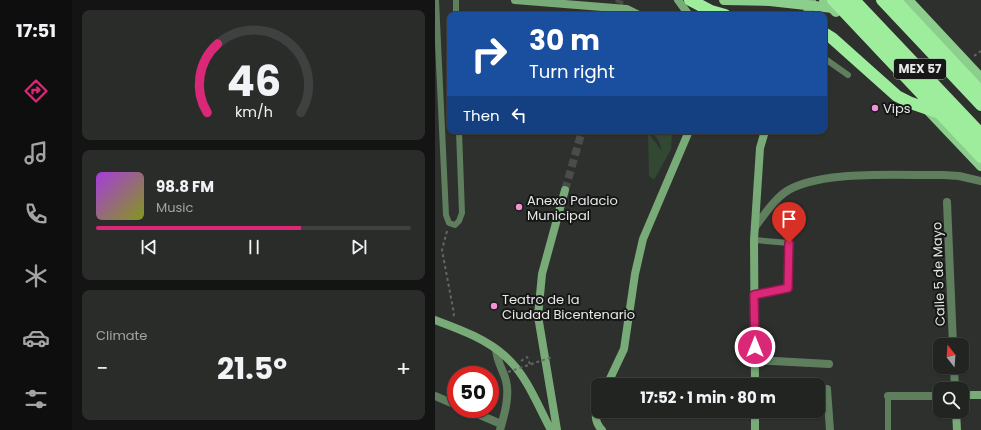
<!DOCTYPE html>
<html lang="en">
<head>
<meta charset="utf-8">
<style>
  :root { --surface:#222422; --page:#2a2c2a; --text:#f1f3f6; --muted:#a2a4a5; --line:#3f4140; --accent:#db2777 }
  body { margin:0; font-family:Poppins,sans-serif; background:var(--page); color:var(--text); height:100vh; display:flex; flex-direction:column; font-size:15px; white-space:nowrap }
  * { box-sizing:border-box; margin:0 }
  p { font-size:13px; color:var(--muted) }
  .icon { flex:none; width:22px; height:22px; fill:none; stroke:currentColor; stroke-width:2; stroke-linecap:round; stroke-linejoin:round }
  .map { position:relative; flex:1; overflow:hidden }
  .side { display:flex; flex-direction:column; gap:10px; padding:10px; background:#131413; width:363px }
  .side>* { flex:none }
  .top-card { position:absolute; left:12px; top:12px; width:380px; height:122px; border-radius:8px; box-shadow:0 1px 3px #0004,0 0 0 1px var(--line); background:#1a4fa0; color:#fff; overflow:hidden }
  .needle { width:26px; rotate:343deg }
  .controls { position:absolute; left:498px; top:338px; display:grid; gap:8px }
  .controls a { display:grid; place-items:center; width:36px; height:36px; border-radius:8px; background:var(--surface); box-shadow:0 1px 3px #0004,0 0 0 1px var(--line); font-size:20px }
  .speed { position:absolute; left:12px; top:366px; display:flex; gap:8px; font-size:20px; font-weight:700; text-align:center }
  .speed>* { display:grid; place-content:center; width:52px; height:52px; border-radius:50%; background:var(--surface); box-shadow:0 1px 3px #0004,0 0 0 1px var(--line); line-height:1 }
  .speed .limit { border:6px solid #d22; background:#fff; color:#111 }
  .pin { position:absolute; display:grid; place-items:center; width:34px; height:34px; color:#fff; margin:-41px -17px; border-radius:50% 50% 50% 0; rotate:-45deg; box-shadow:0 0 4px #0007 }
  .pin .icon { rotate:45deg }
  .me { position:absolute; width:44px; margin:-22px; rotate:0deg; stroke-linejoin:round; filter:drop-shadow(0 0 3px #0008) }
  .turn { display:flex; align-items:center; gap:14px; height:84px; padding:0 16px; font-size:18px }
  .turn .icon { width:52px; height:52px; stroke-width:2.5 }
  .turn b { display:block; font-size:28px; line-height:34px }
  .then { display:flex; align-items:center; height:38px; padding:0 16px; background:#0003; gap:8px; font-size:15px }
  .big { font-size:30px; font-weight:700; line-height:1.1 }
  .side .card { flex:1; display:flex; flex-direction:column; justify-content:center; gap:6px; min-width:0; padding:0 14px; border-radius:8px; background:var(--page) }
  .side .dial { align-items:center; gap:0 }
  .dial svg { height:104px; overflow:visible; fill:none; stroke:var(--line); stroke-width:7; stroke-linecap:round; text-anchor:middle }
  .dial text { fill:var(--text); stroke:none }
  .song { display:flex; align-items:center; gap:12px }
  .cover { width:48px; height:48px; border-radius:6px; background:linear-gradient(135deg,hsl(280 70% 55%),hsl(70 70% 35%)) }
  .played { height:4px; border-radius:2px; background:linear-gradient(90deg,var(--accent) 65%,var(--line) 65%) }
  .keys { display:flex; justify-content:space-around; direction:ltr }
  .heat { display:flex; justify-content:space-between; align-items:center; font-size:22px; direction:ltr }
  .trip { position:absolute; left:156px; top:378px; width:234px; height:40px; border-radius:8px; background:var(--surface); box-shadow:0 1px 3px #0004,0 0 0 1px var(--line); font-weight:700; line-height:40px; text-align:center }
  main { display:flex; flex:1; min-height:0 }
  .dock { display:flex; flex-direction:column; width:72px; justify-content:space-around; align-items:center; background:#0e0e0e; color:var(--muted) }
  .dock .icon { width:28px; height:28px }
  .dock .on { color:var(--accent) }
  .dock b { font-size:18px; color:var(--text) }
  .map>svg:first-child { display:block }
  .green { fill:#334833 }
  .lines { fill:none; stroke-linecap:round; stroke-linejoin:round }
  .secondary-tunnel { stroke:#494c49; stroke-width:8; stroke-dasharray:8 4; stroke-linecap:butt }
  .path { stroke:#656765; stroke-width:2; stroke-dasharray:3 3; stroke-linecap:butt }
  .lane { stroke:#5f7e5e; stroke-width:6 }
  .street { stroke:#5f7e5e; stroke-width:8 }
  .secondary { stroke:#79ab78; stroke-width:8 }
  .primary { stroke:#8cce8b; stroke-width:10 }
  .highway { stroke:#9ded9d; stroke-width:12 }
  .path-bridge { stroke:#656765; stroke-width:2; stroke-dasharray:3 3; stroke-linecap:butt }
  .primary-bridge { stroke:#8cce8b; stroke-width:10 }
  .highway-bridge { stroke:#9ded9d; stroke-width:12 }
  .route-casing { stroke:#8e194d; stroke-width:10 }
  .route { stroke:#db2777; stroke-width:7 }
  .poi-dot { fill:#f391d5; stroke:#161716; stroke-width:1.5 }
  .labels { text-anchor:middle; stroke-width:4; stroke-linejoin:round; paint-order:stroke }
  .shield { fill:#161716; stroke:#a8a9a8; stroke-width:1 }
  .shield-label { font-size:12px; font-weight:bold; fill:#e6e8e6 }
  .poi-label { font-size:13px; fill:#e6e8e6; stroke:#161716; text-anchor:start }
  .street-label { font-size:13px; fill:#e6e8e6; stroke:#161716 }
</style>
</head>
<body>
<main>
<nav class="dock">
<b>17:51</b>
<svg class="icon on" aria-label="directions" viewBox="0 0 24 24"><path d="M12 3l9 9-9 9-9-9zM9 14v-3h6M13 9l2 2-2 2"/></svg>
<svg class="icon" aria-label="music" viewBox="0 0 24 24"><path d="M9 18V5l10-2v13"/><circle cx="6" cy="18" r="3"/><circle cx="16" cy="16" r="3"/></svg>
<svg class="icon" aria-label="phone" viewBox="0 0 24 24"><path d="M5 4h4l2 5-3 2q2 4 5 5l2-3 5 2v4C11 20 4 13 5 4z"/></svg>
<svg class="icon" aria-label="climate" viewBox="0 0 24 24"><path d="M12 3v18M4 7l16 10M4 17L20 7"/></svg>
<svg class="icon" aria-label="car" viewBox="0 0 24 24"><path d="M5 17H2v-5l4-1 3-4h7l3 4 3 1v5h-3M9 17h6M6 11h13"/><circle cx="7" cy="17" r="2"/><circle cx="17" cy="17" r="2"/></svg>
<svg class="icon" aria-label="filters" viewBox="0 0 24 24"><path d="M4 7h16M4 17h16"/><circle cx="9" cy="7" r="2"/><circle cx="15" cy="17" r="2"/></svg>
</nav>
<section class="side">
<div class="card dial"><svg viewBox="0 0 100 80">
<path d="M14 69A42 42 0 1 1 86 69"/>
<path d="M14 69A42 42 0 0 1 22 16" stroke="#db2777"/>
<text x="50" y="56" font-size="32" font-weight="700">46</text>
<text x="50" y="72" font-size="11">km/h</text>
</svg></div>
<div class="card">
<div class="song"><i class="cover"></i><div><b>98.8 FM</b><p>Music</p></div></div>
<div class="played"></div>
<div class="keys"><svg class="icon" aria-label="previous" viewBox="0 0 24 24"><path d="M18 5L8 12l10 7zM5 5v14"/></svg><svg class="icon" aria-label="pause" viewBox="0 0 24 24"><path d="M8 5v14M16 5v14"/></svg><svg class="icon" aria-label="next" viewBox="0 0 24 24"><path d="M6 5l10 7-10 7zM19 5v14"/></svg></div>
</div>
<div class="card"><p>Climate</p>
<div class="heat"><a>−</a><b class="big">21.5°</b><a>+</a></div>
</div>
</section>
<div class="map">
<svg width="546" height="430" viewBox="0 0 546 430">
  <rect width="100%" height="100%" fill="#2d302d"/>
  <path class="green" d="M214 131H237L236 149 219 180 214 176 213 133 227 151 223 139Z"/>
  <g class="lines">
    <path class="secondary-tunnel" d="M180 15 185 0
      M130 190 147 131"/>
    <path class="path" d="M539 56 546 51
      M12 231 7 250 19 314 18 317
      M86 361 92 357 95 364"/>
    <path class="lane" d="M1 0 11 215 14 223 20 225 24 221 27 213 24 131
      M21 0V15
      M389 58 413 75
      M319 240 354 243 353 288 319 295
      M453 396V430"/>
    <path class="street" d="M512 202 518 345
      M320 227C329 215 337 202 349 193 382 169 467 176 508 175L524 176 546 181
      M61 349C62 363 68 369 71 381 75 396 69 416 65 430
      M320 360 394 364
      M519 367 520 389
      M392 389 395 430
      M0 396 21 405
      M453 396H505
      M31 409 66 424"/>
    <path class="secondary" d="M80 0 192 9 204 15
      M243 0 254 15
      M371 15 377 0
      M0 320C24 329 52 339 71 357 92 376 103 406 116 430
      M172 385 189 349 200 274 208 239 254 131
      M320 385 319 240 325 148 330 131
      M527 395H546
      M163 403C160 413 159 422 167 430
      M521 411 522 430
      M122 430 103 316 107 274 130 190
      M320 430V411"/>
    <path class="primary" d="M289 0 335 1
      M389 0 401 12
      M473 0 546 78
      M491 108 546 166"/>
    <path class="highway" d="M255 0 276 11 290 15
      M407 0 546 148
      M419 0 546 134
      M447 0 546 105
      M460 0 546 92"/>
    <path class="path-bridge" d="M73 372 117 357"/>
    <path class="primary-bridge" d="M335 1 398 8"/>
    <path class="highway-bridge" d="M398 0 546 157
      M389 33 397 38 462 96 476 103 505 113"/>
  </g>
  <g class="lines">
    <g class="route-casing">
      <path id="route" d="M320 347 319 295 353 288 354 243"/>
    </g>
    <use href="#route" class="route"/>
  </g>
  <g class="poi-dot">
    <circle cx="440" cy="108" r="4"/>
    <circle cx="84" cy="207" r="4"/>
    <circle cx="59" cy="306" r="4"/>
  </g>
  <g class="labels">
    <rect class="shield" x="459" y="59" width="52" height="20" rx="3"/>
    <g class="shield-label">
      <text x="485" y="73">MEX 57</text>
    </g>
    <g class="poi-label">
      <text x="448" y="113">Vips</text>
      <text x="92" y="205">Anexo Palacio<tspan x="92" dy="15">Municipal</tspan></text>
      <text x="67" y="304">Teatro de la<tspan x="67" dy="15">Ciudad Bicentenario</tspan></text>
    </g>
    <g class="street-label">
      <text transform="translate(503 274) rotate(-92)" y="5">Calle 5 de Mayo</text>
    </g>
  </g>
</svg>
<div class="controls">
<a><svg class="needle" viewBox="-14 -14 28 28"><path d="M0-13l5 13h-10z" fill="#e53935"/><path d="M0 13l5-13h-10z" fill="#a2a4a5"/></svg></a>
<a><svg class="icon" aria-label="search" viewBox="0 0 24 24"><circle cx="10" cy="10" r="6"/><path d="M15 15l6 6"/></svg></a>
</div>
<div class="speed"><div class="limit">50</div></div>
<div class="pin" style="left:354px;top:243px;background:#d93025"><svg class="icon" aria-label="arrive" viewBox="0 0 24 24"><path d="M6 21V4h12l-3 4 3 4H6"/></svg></div>
<svg class="me" style="left:320px;top:347px" viewBox="-20 -20 40 40"><circle r="17" fill="#db2777" stroke="#fff" stroke-width="3"/><path d="M0-11L8 9 0 5-8 9z" fill="#fff"/></svg>
<div class="trip">17:52 · 1 min · 80 m</div>
<div class="top-card">
<div class="turn"><svg class="icon" aria-label="right" viewBox="0 0 24 24"><path d="M7 20v-9h11M14 6l5 5-5 5"/></svg><div><b>30 m</b>Turn right</div></div>
<div class="then">Then<svg class="icon" aria-label="left" viewBox="0 0 24 24"><path d="M17 20v-9H6M10 6l-5 5 5 5"/></svg></div>
</div>
</div>
</main>
</body>
</html>
